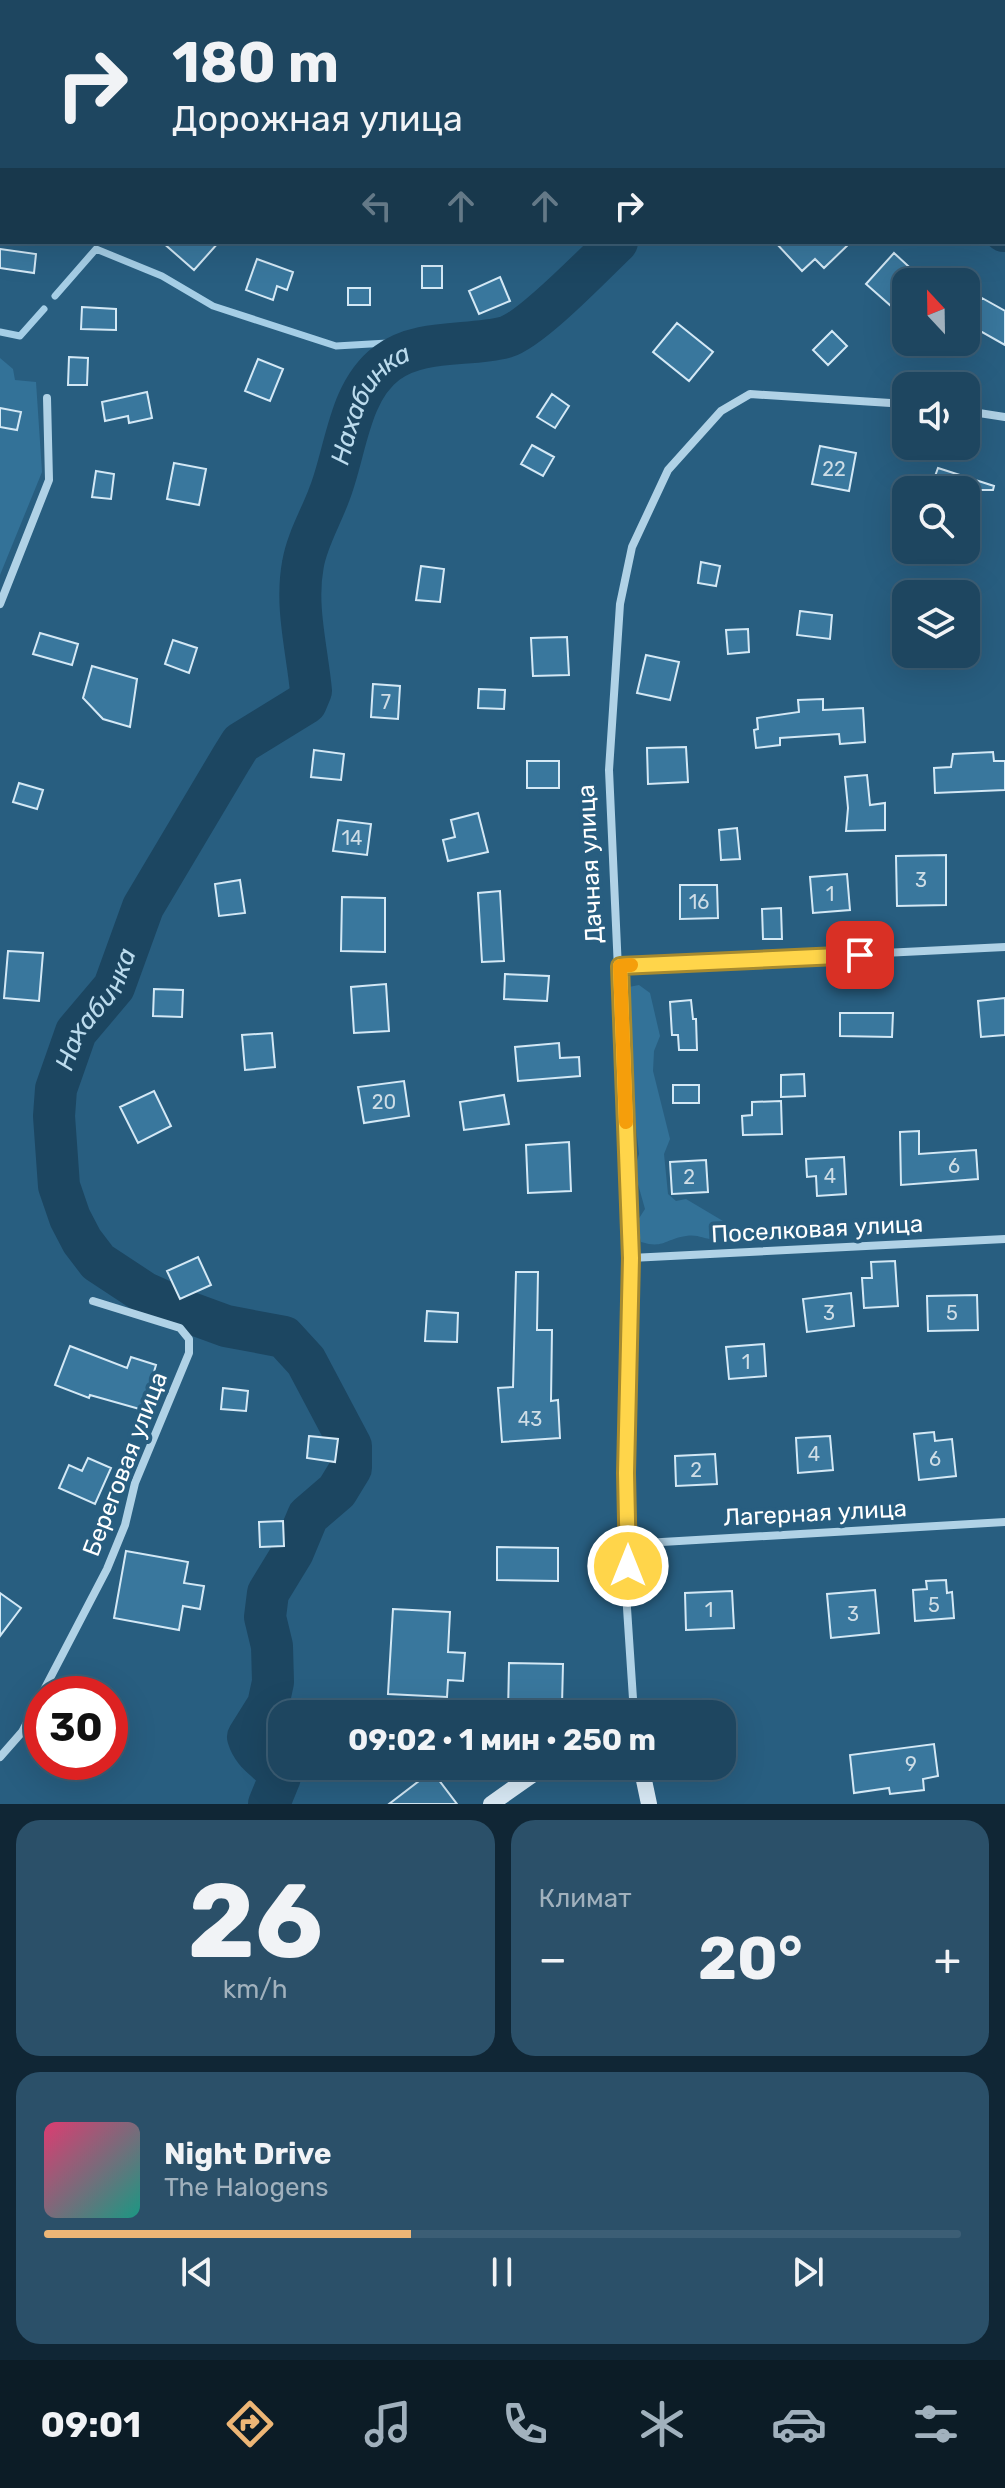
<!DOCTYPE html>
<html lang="ru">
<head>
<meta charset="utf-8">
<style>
  :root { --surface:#1e4660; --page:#2b5069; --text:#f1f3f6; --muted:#a1b1bd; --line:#3c5e75; --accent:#edb676 }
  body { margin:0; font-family:Rubik,sans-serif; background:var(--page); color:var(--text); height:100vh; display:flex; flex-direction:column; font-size:30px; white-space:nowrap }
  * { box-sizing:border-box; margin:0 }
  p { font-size:26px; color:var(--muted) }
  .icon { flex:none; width:44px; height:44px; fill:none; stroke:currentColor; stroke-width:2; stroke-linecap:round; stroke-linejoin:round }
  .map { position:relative; height:1804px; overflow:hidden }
  .sheet { display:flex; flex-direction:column; gap:16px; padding:16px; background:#102635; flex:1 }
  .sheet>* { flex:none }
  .hud { position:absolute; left:0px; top:0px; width:1006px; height:244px; box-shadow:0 8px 32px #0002,0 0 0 2px var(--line); background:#1e4660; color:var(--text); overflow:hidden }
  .needle { width:52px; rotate:338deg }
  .buttons { position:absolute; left:892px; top:268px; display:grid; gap:16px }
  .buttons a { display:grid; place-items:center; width:88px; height:88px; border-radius:16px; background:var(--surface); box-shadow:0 8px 32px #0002,0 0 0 2px var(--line); font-size:40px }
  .speed { position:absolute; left:24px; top:1676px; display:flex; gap:16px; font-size:40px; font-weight:700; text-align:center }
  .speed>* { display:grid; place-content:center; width:104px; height:104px; border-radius:50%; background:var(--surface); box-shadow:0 8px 32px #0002,0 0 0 2px var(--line); line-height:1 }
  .speed .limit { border:12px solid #d22; background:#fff; color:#111 }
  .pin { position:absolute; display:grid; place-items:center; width:68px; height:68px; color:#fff; margin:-34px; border-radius:16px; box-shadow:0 4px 12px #0006 }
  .me { position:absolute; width:88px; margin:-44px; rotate:0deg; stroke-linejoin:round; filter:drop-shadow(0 0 6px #0008) }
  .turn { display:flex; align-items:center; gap:28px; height:168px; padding:0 40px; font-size:36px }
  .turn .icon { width:104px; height:104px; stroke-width:2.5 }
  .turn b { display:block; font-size:56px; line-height:68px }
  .lanes { display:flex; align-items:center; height:76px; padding:0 40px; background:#0003; justify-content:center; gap:40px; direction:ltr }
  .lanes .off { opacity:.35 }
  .big { font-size:60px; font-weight:700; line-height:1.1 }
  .sheet .tile { flex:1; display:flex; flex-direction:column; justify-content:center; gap:12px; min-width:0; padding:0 28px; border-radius:24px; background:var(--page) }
  .sheet .dial { align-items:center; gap:0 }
  .dial b { font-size:104px; line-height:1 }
  .song { display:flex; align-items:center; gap:24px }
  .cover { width:96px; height:96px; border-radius:12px; background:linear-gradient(135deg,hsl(340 70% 55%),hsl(170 70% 35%)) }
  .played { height:8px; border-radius:4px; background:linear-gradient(90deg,var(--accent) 40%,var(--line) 40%) }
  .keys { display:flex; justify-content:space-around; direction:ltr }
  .heat { display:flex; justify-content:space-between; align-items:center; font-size:44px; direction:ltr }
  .sheet .tiles { flex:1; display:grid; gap:16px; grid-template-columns:1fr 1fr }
  .tile:last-child { grid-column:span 2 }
  .trip { position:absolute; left:268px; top:1700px; width:468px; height:80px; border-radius:24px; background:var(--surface); box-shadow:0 8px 32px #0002,0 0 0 2px var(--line); font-weight:700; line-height:80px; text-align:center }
  .menu { display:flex; height:128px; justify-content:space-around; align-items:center; background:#0c1c26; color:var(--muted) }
  .menu .icon { width:56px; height:56px }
  .menu .active { color:var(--accent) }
  .menu b { font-size:36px; color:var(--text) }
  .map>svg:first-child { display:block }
  .green { fill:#337298 }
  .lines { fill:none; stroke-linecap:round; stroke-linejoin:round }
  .stream { stroke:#a5cee6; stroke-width:7 }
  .river { stroke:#1c4661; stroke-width:42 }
  .building { fill:#39779d; stroke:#d3e8f5; stroke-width:2 }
  .street { stroke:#b0d2e6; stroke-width:8 }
  .secondary { stroke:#d9eaf6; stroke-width:16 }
  .route-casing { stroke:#a68a30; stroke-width:20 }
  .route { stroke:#ffd54a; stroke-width:14 }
  .slow { stroke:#f59e0b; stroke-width:14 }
  .labels { text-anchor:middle; stroke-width:8; stroke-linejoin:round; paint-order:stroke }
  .number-label { font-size:20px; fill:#cedde6 }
  .street-label { font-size:24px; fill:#fff; stroke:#285e80 }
  .water-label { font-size:26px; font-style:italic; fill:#bbdbed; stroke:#285e80 }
</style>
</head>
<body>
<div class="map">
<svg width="1005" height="1804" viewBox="0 0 1005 1804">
  <rect width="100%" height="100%" fill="#285e80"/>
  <path class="green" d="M0 358 13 369 15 380 36 382 42 472 0 575Z
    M639 985 650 993 660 1036 654 1051 653 1071 670 1139 664 1154 668 1194 676 1201 686 1199 728 1224 731 1235C705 1245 704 1233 686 1236 665 1239 664 1249 641 1242L636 1223 645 1209 634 1170 639 1154 631 1083 633 1073 629 1052 632 1033 629 987Z"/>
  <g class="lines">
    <path class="stream" d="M55 296 96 249 162 276 213 306 336 346 508 336
      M0 332 20 336 44 309"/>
    <g class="river">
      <path d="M843 0 846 2"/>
      <path d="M687 2 689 0"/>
      <path d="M1004 231H1005"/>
      <path id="s1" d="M269 1804 280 1777C270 1760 254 1757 248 1737L268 1705 273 1682 272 1646 265 1617 268 1593 293 1552 308 1516 337 1491 351 1468V1446L306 1361 284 1337 226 1326 185 1311 145 1293 98 1262 82 1241 70 1218 59 1186 54 1116 56 1089 76 1032 114 987 143 907 231 759 241 743 306 703 311 691C307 649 295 606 303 564 307 540 321 517 329 495 346 453 348 392 387 363 420 338 469 347 506 337 532 329 594 264 617 242"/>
    </g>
  </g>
  <path class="building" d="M162 242H219L194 270Z
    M775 242H851L824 268 815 259 802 271Z
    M0 249 36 254 34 273 0 268Z
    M894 253 919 276 913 282H906V290L891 306 866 284Z
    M257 259 293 272 287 290 277 286 273 300 246 290Z
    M422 266H442V288H422Z
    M500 277 510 301 479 314 469 291Z
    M348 288H370V305H348Z
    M982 298 1005 311V345L968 324Z
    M82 307 116 309V330L81 329Z
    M677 323 713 352 689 381 653 352Z
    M832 331 847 346 828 365 813 350Z
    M69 357 88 358 87 385H68Z
    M258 359 283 369 270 401 245 391Z
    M147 392 152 418 129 423 128 416 105 421 102 402Z
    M552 394 569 406 555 428 537 417Z
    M0 408 21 412 17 430 0 427Z
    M532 445 554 457 543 476 521 464Z
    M820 446 856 453 849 491 812 484Z
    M174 463 206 469 199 505 167 499Z
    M938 468 994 486 993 490H930Z
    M96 471 114 474 111 499 92 497Z
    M701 562 720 566 716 586 698 583Z
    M421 566 444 569 440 602 416 600Z
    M800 611 832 615 830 639 797 635Z
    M748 629 749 652 728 654 726 630Z
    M40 633 78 644 72 665 33 654Z
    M567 637 569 675 533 676 531 638Z
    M173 640 197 648 189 673 165 664Z
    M646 655 679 662 670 700 637 693Z
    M92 666 137 679 130 727 103 719 83 698Z
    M373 684 400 686 398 719 371 717Z
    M479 689 505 690 504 709 478 708Z
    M823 699V710L863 708 865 742 840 744 839 734 780 738V745L756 748 754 730 758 729 757 718 799 712 798 700Z
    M686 747 688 782 648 784 647 748Z
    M314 750 344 754 341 780 311 777Z
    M993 752 994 761H1005V790L935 793 934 768 951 767 953 754Z
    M527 761H559V788H527Z
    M867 775 870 805 885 803V830L846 831 848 808 845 777Z
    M19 783 43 790 37 809 13 802Z
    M478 813 488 852 448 861 443 840 455 837 451 820Z
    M338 820 371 824 367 855 333 851Z
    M737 828 740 859 721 860 719 830Z
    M946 855V905L897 906 896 856Z
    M847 874 850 910 813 913 810 877Z
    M240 880 245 913 219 916 215 884Z
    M680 885H717L718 918 680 919Z
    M500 891 504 961 482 962 478 893Z
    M342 897 385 898V952L341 951Z
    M781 908 782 939H763L762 909Z
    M8 951 43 953 39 1001 4 998Z
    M505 974 549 976 547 1001 504 999Z
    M386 984 389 1031 354 1033 351 987Z
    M154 989 183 990 182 1017 153 1016Z
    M1005 998V1035L981 1037 978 1001Z
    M691 1000 693 1019H696L697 1050H679L678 1035H672L670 1002Z
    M840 1013H893L892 1037 840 1036Z
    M272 1033 275 1067 245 1070 242 1035Z
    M559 1043 560 1058 579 1057 580 1076 518 1081 515 1047Z
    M804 1074 805 1096 781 1097V1075Z
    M404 1081 409 1116 364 1123 358 1087Z
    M673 1085H699V1103H673Z
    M154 1091 171 1126 138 1143 120 1107Z
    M504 1095 509 1124 464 1130 460 1102Z
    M781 1101 782 1134 743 1135 742 1116 752 1115V1102Z
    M919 1131V1154L976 1150 978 1179 901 1185 900 1132Z
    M569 1142 571 1191 528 1193 526 1145Z
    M844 1157 846 1194 817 1196 816 1176 807 1177 806 1159Z
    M706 1160 708 1192 672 1194 670 1162Z
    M198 1257 211 1285 180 1299 167 1271Z
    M895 1261 898 1306 864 1308 862 1278H872L871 1262Z
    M516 1272H538L537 1330H552L551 1401 558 1400 560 1438 502 1442 498 1388 513 1387Z
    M851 1293 854 1326 807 1332 803 1299Z
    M977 1295 978 1330 928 1331 927 1296Z
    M427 1311 458 1313 457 1342 425 1341Z
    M764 1344 766 1376 729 1379 726 1347Z
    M70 1346 127 1368 131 1357 156 1365 143 1410 90 1395 89 1398 55 1385Z
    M223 1388 248 1391 246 1411 221 1409Z
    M934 1432 935 1441 952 1439 956 1476 919 1480 914 1434Z
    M309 1436 338 1439 335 1462 307 1458Z
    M830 1436 833 1470 798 1473 796 1438Z
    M715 1454 717 1484 676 1486 675 1456Z
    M88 1458 111 1468 95 1504 59 1488 69 1465 82 1471Z
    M283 1521 284 1546 260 1547 259 1522Z
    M497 1547 558 1548V1581L497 1580Z
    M126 1551 188 1562 184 1583 204 1586 200 1609 183 1606 179 1630 114 1618Z
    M946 1580 947 1593 952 1592 954 1618 915 1621 913 1590 927 1589 926 1581Z
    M875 1590 879 1633 831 1638 827 1594Z
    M732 1591 734 1628 686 1630 685 1593Z
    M0 1593 21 1608 0 1636Z
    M393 1609 450 1612 448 1652 465 1653 463 1681 448 1680 447 1697 388 1694Z
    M509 1663 563 1664 562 1705 544 1704V1714H508Z
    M934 1744 938 1776 923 1779 924 1790 890 1794 889 1788 854 1793 850 1755Z
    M432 1771 457 1804H389Z"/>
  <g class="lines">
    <path class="street" d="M966 411 1005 417
      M0 604 49 480 47 398
      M620 966 1005 947
      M631 1258 1005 1239
      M628 1544 1005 1522
      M634 1714 627 1608 626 1473 631 1258 609 770 620 604 632 547 668 470 721 411 750 394 906 404
      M0 1757 22 1732 107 1569 125 1525 135 1483 189 1353V1339L180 1328 93 1301"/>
    <path class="secondary" d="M641 1766 649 1804
      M491 1804 545 1766"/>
  </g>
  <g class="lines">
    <g class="route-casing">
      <path id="route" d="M628 1566 626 1473 631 1258 620 966 860 955"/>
    </g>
    <use href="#route" class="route"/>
    <path class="slow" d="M626 1122 620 966 631 965"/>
  </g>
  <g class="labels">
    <g class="number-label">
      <text x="834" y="476">22</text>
      <text x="386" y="709">7</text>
      <text x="352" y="845">14</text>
      <text x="921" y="887">3</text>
      <text x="830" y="901">1</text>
      <text x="699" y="909">16</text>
      <text x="384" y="1109">20</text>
      <text x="954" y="1173">6</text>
      <text x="830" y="1183">4</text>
      <text x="689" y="1184">2</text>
      <text x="829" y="1320">3</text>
      <text x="952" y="1320">5</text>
      <text x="746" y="1369">1</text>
      <text x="530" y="1426">43</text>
      <text x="814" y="1461">4</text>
      <text x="935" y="1466">6</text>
      <text x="696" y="1477">2</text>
      <text x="934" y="1612">5</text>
      <text x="709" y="1617">1</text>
      <text x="853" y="1621">3</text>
      <text x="911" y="1771">9</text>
    </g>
    <g class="street-label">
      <text transform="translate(590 864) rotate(-93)" y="8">Дачная улица</text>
      <text transform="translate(817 1229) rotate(-3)" y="8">Поселковая улица</text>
      <text transform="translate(125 1464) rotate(-69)" y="8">Береговая улица</text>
      <text transform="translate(815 1513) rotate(-3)" y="8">Лагерная улица</text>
    </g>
    <g class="water-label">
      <text dy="9" stroke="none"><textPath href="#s1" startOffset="1710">Нахабинка</textPath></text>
      <text dy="9" stroke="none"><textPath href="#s1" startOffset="1012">Нахабинка</textPath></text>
    </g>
  </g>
</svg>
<div class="buttons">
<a><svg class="needle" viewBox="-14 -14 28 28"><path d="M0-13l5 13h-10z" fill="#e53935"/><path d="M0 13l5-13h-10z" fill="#a1b1bd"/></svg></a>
<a><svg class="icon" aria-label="sound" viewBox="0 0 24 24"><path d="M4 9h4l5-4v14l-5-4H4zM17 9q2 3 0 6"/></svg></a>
<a><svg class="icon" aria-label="search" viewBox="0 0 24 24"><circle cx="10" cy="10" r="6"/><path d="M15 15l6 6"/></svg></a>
<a><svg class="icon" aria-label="layers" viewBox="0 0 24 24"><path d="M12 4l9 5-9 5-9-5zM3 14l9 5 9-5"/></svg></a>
</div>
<div class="speed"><div class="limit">30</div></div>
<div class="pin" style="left:860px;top:955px;background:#d93025"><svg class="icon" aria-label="arrive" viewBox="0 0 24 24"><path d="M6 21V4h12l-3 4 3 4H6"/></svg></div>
<svg class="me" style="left:628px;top:1566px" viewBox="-20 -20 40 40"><circle r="17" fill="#ffd54a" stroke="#fff" stroke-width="3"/><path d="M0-11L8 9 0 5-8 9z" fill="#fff"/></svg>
<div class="trip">09:02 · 1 мин · 250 m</div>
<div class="hud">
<div class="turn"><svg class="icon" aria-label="right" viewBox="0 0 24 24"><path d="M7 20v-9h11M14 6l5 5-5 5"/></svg><div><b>180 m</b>Дорожная улица</div></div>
<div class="lanes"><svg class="icon off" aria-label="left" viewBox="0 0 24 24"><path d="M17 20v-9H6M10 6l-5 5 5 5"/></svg><svg class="icon off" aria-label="ahead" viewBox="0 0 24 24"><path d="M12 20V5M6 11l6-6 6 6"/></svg><svg class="icon off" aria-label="ahead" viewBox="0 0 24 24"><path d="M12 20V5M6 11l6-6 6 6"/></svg><svg class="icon" aria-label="right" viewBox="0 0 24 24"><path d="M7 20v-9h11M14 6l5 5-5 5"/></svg></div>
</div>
</div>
<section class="sheet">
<div class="tiles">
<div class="tile dial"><b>26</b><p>km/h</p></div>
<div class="tile"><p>Климат</p>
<div class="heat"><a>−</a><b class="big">20°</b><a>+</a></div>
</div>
<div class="tile">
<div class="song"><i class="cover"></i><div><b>Night Drive</b><p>The Halogens</p></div></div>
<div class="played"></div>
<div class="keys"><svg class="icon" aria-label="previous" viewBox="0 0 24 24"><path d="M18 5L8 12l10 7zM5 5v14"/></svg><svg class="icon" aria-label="pause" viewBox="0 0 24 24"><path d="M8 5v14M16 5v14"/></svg><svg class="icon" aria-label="next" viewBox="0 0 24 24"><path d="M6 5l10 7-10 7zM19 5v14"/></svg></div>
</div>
</div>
</section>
<nav class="menu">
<b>09:01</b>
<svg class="icon active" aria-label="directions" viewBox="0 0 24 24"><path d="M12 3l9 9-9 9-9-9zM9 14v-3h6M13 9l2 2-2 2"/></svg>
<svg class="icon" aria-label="music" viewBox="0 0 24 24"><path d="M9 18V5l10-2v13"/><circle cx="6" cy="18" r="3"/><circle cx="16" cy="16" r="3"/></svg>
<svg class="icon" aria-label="phone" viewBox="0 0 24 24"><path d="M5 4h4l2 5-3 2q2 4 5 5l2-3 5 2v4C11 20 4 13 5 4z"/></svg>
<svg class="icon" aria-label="climate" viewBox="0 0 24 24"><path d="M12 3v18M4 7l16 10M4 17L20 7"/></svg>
<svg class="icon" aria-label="car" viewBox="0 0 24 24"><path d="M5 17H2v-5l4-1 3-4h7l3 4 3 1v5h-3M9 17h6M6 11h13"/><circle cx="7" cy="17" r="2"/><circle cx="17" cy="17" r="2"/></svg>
<svg class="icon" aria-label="filters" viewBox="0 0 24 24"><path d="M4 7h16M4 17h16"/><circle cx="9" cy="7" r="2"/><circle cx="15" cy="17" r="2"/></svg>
</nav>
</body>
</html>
